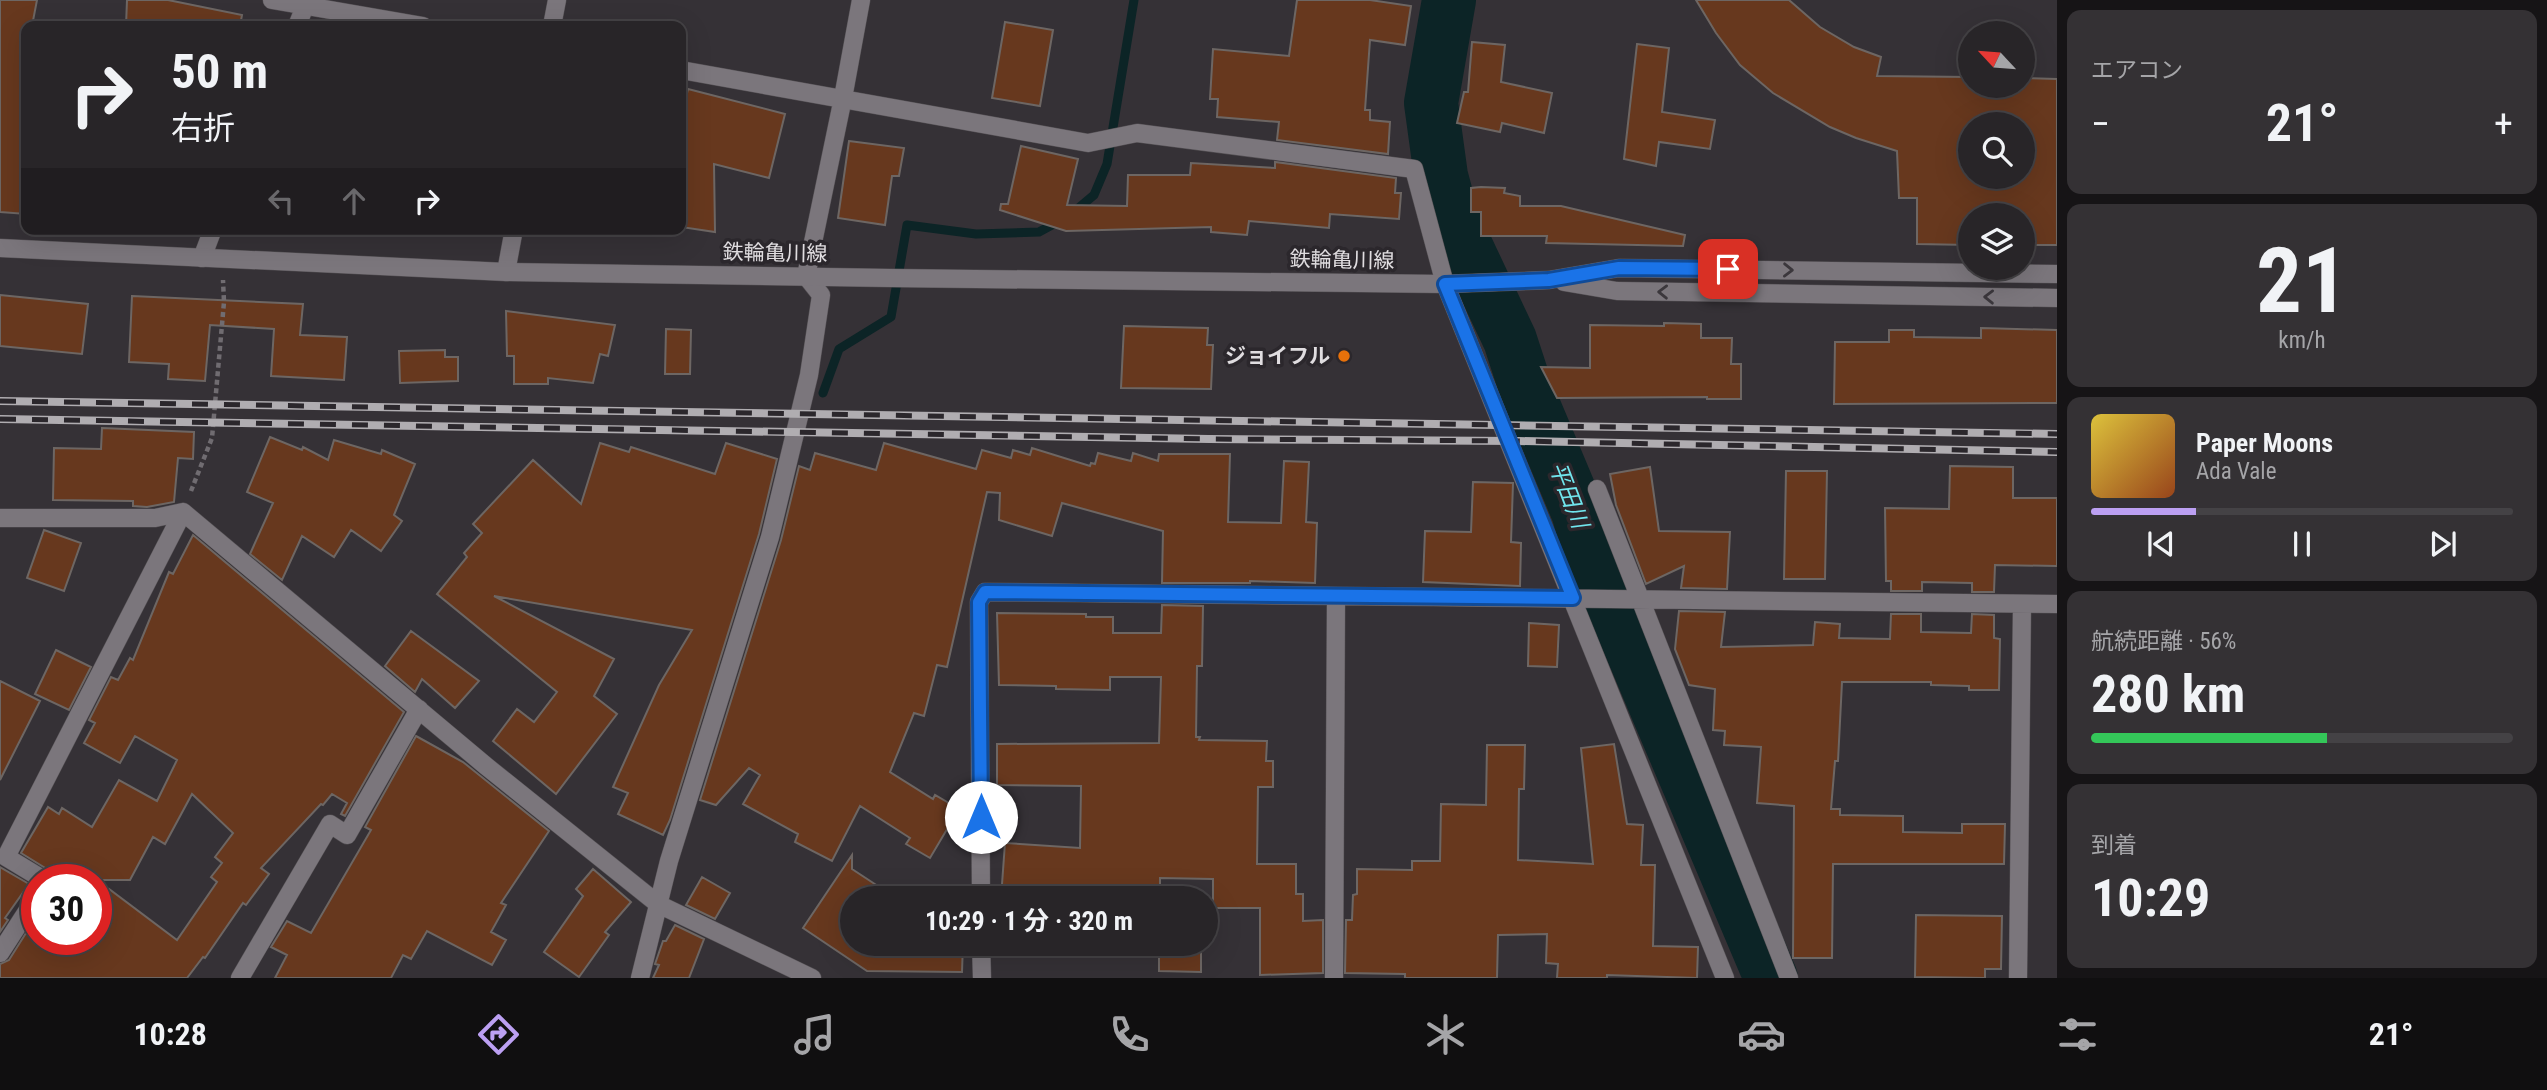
<!DOCTYPE html>
<html lang="ja">
<head>
<meta charset="utf-8">
<style>
  :root { --surface:#282528; --page:#343134; --text:#f1f3f6; --muted:#a5a5a8; --line:#444245; --accent:#bca0f2 }
  body { margin:0; font-family:"Roboto Condensed","Noto Sans JP",sans-serif; background:var(--page); color:var(--text); height:100vh; display:flex; flex-direction:column; font-size:26px; white-space:nowrap }
  * { box-sizing:border-box; margin:0 }
  p { font-size:23px; color:var(--muted) }
  .icon { flex:none; width:38px; height:38px; fill:none; stroke:currentColor; stroke-width:2; stroke-linecap:round; stroke-linejoin:round }
  .map { position:relative; flex:1; overflow:hidden }
  .drawer { display:flex; flex-direction:column; gap:10px; padding:10px; background:#161416; width:490px }
  .drawer>* { flex:none }
  .banner { position:absolute; left:21px; top:21px; width:665px; height:214px; border-radius:14px; box-shadow:0 7px 28px #0002,0 0 0 2px var(--line); background:#282528; color:var(--text); overflow:hidden }
  .needle { width:46px; rotate:296deg }
  .tools { position:absolute; left:1958px; top:21px; display:grid; gap:14px }
  .tools a { display:grid; place-items:center; width:77px; height:77px; border-radius:50%; background:var(--surface); box-shadow:0 7px 28px #0002,0 0 0 2px var(--line); font-size:35px }
  .speed { position:absolute; left:21px; top:864px; display:flex; gap:14px; font-size:35px; font-weight:700; text-align:center }
  .speed>* { display:grid; place-content:center; width:91px; height:91px; border-radius:50%; background:var(--surface); box-shadow:0 7px 28px #0002,0 0 0 2px var(--line); line-height:1 }
  .speed .limit { border:10px solid #d22; background:#fff; color:#111 }
  .pin { position:absolute; display:grid; place-items:center; width:60px; height:60px; color:#fff; margin:-30px; border-radius:14px; box-shadow:0 4px 10px #0006 }
  .me { position:absolute; width:77px; margin:-38px; rotate:0deg; stroke-linejoin:round; filter:drop-shadow(0 0 5px #0008) }
  .turn { display:flex; align-items:center; gap:24px; height:147px; padding:0 35px; font-size:32px }
  .turn .icon { width:91px; height:91px; stroke-width:2.5 }
  .turn b { display:block; font-size:49px; line-height:60px }
  .lanes { display:flex; align-items:center; height:66px; padding:0 35px; background:#0003; justify-content:center; gap:35px; direction:ltr }
  .lanes .off { opacity:.35 }
  .big { font-size:52px; font-weight:700; line-height:1.1 }
  .drawer .widget { flex:1; display:flex; flex-direction:column; justify-content:center; gap:10px; min-width:0; padding:0 24px; border-radius:14px; background:var(--page) }
  .drawer .dial { align-items:center; gap:0 }
  .dial b { font-size:91px; line-height:1 }
  .song { display:flex; align-items:center; gap:21px }
  .cover { width:84px; height:84px; border-radius:10px; background:linear-gradient(135deg,hsl(50 70% 55%),hsl(20 70% 35%)) }
  .played { height:7px; border-radius:4px; background:linear-gradient(90deg,var(--accent) 25%,var(--line) 25%) }
  .keys { display:flex; justify-content:space-around; direction:ltr }
  .heat { display:flex; justify-content:space-between; align-items:center; font-size:38px; direction:ltr }
  .charge { height:10px; border-radius:5px; background:linear-gradient(90deg,#34c759 56%,var(--line) 0) }
  .trip { position:absolute; left:840px; top:886px; width:378px; height:70px; border-radius:35px; background:var(--surface); box-shadow:0 7px 28px #0002,0 0 0 2px var(--line); font-weight:700; line-height:70px; text-align:center }
  .tabs { display:flex; height:112px; justify-content:space-around; align-items:center; background:#100f10; color:var(--muted) }
  .tabs .icon { width:49px; height:49px }
  .tabs .on { color:var(--accent) }
  .tabs b { font-size:32px; color:var(--text) }
  main { display:flex; flex:1; min-height:0 }
  .map>svg:first-child { display:block }
  .lines { fill:none; stroke-linecap:round; stroke-linejoin:round }
  .stream { stroke:#0c2426; stroke-width:9 }
  .river { stroke:#0c2426; stroke-width:54 }
  .building { fill:#67381e; stroke:#6d6663; stroke-width:2; fill-rule:evenodd }
  .street-casing { stroke:#545054; stroke-width:19 }
  .secondary-casing { stroke:#545054; stroke-width:19 }
  .path { stroke:#706c71; stroke-width:4.5; stroke-dasharray:5 3.5; stroke-linecap:butt }
  .street { stroke:#7b767c; stroke-width:18 }
  .secondary { stroke:#7b767c; stroke-width:18 }
  .rail-casing { stroke:#b0adb1; stroke-width:8 }
  .rail { stroke:#2b272c; stroke-width:5; stroke-dasharray:16; stroke-linecap:butt }
  .oneway { stroke:#3b373c }
  .route-casing { stroke:#114b97; stroke-width:18 }
  .route { stroke:#1a73e8; stroke-width:12 }
  .food-dot { fill:#e8710a; stroke:#2b272c; stroke-width:2.5 }
  .labels { text-anchor:middle; stroke-width:7; stroke-linejoin:round; paint-order:stroke }
  .street-label { font-size:21px; fill:#e0dde0; stroke:#2b272c }
  .poi-label { font-size:21px; font-weight:bold; fill:#e0dde0; stroke:#2b272c; text-anchor:end }
  .water-label { font-size:23px; font-style:italic; fill:#71e6ee; stroke:#2b272c }
</style>
</head>
<body>
<main>
<div class="map">
<svg width="2057" height="978" viewBox="0 0 2057 978">
  <rect width="100%" height="100%" fill="#353136"/>
  <g class="lines">
    <path class="stream" d="M1075 211 1094 195 1107 164 1134 0
      M823 393 839 349 891 317 907 225 976 234 1039 232 1061 220"/>
    <path class="river" d="M1449 0 1431 103 1441 176 1452 217 1510 340 1525 386 1578 512 1588 546 1771 978"/>
  </g>
  <path class="building" d="M0 0H37L32 26H26V214L0 212Z
    M127 0H168L242 15 240 26H126Z
    M1297 0H1370L1411 6 1405 45 1370 40 1365 110H1370V120L1390 122 1388 154 1277 140 1279 122 1217 117 1218 99H1210L1213 49 1289 56Z
    M1696 0H1789L1820 27 1854 47 1881 57 1877 76 1970 77V86H2023V78L2057 79V245H2023V215H1970V245L1917 244V198H1899L1897 151 1856 138 1830 127 1773 93 1740 65 1716 33ZM1970 124H2023V177H1970Z
    M1005 22 1053 30 1040 106 992 98Z
    M1472 42 1505 45 1501 82 1552 93 1544 133 1502 123 1500 132 1457 123 1464 92H1468Z
    M1637 44 1669 48 1662 112 1715 120 1710 149 1659 142 1656 166 1624 159Z
    M688 89 785 114 769 178 714 164 715 232 681 227V118Z
    M849 141 904 148 899 176H892L885 225 838 218Z
    M1021 146 1078 159 1067 205 1127 206 1128 175H1190L1191 163 1275 168V162L1396 178 1395 193H1401L1399 219 1330 214 1329 228 1249 221 1247 235 1211 232V227L1066 231 1000 210 1001 204H1008Z
    M1481 187 1505 188 1504 193 1520 196V206H1561L1685 235 1683 246 1546 243 1547 236H1481V212H1471V188Z
    M0 295 88 304 82 354 0 346Z
    M132 296 303 304 300 335 347 337 344 380 271 376 274 329 210 325 205 381 168 379 169 364 129 362Z
    M506 311 615 325 608 356 600 354 593 383 548 378V384H514V356H507Z
    M1664 323 1701 324V338H1732L1731 364H1741V399H1707V397L1557 398 1541 367 1590 368V325L1664 326Z
    M1124 326 1208 328 1207 345H1213L1211 389 1121 388Z
    M1981 328 2057 330V403L1834 404 1835 342H1889V330H1914V337L1981 338Z
    M666 329 691 330 690 374H665Z
    M445 350V357H458V381L400 383 399 351Z
    M102 428 194 432 193 459 178 458 174 502 147 507 133 506V501L53 500 54 448 101 449Z
    M270 437 302 450 303 447 328 460 334 440 381 454 382 450 415 464 394 515 402 521 381 551 351 530 334 557 302 536 282 580 250 554 273 503 247 492Z
    M600 443 629 452 631 447 715 474 726 443 777 459 759 534 670 820 663 835 618 814 628 793 613 787 659 685 692 630 494 596 614 659 594 696 617 714 556 794 493 741 517 709 534 722 557 692 437 594 467 557 464 553 482 533 473 524 533 460 581 504Z
    M884 443 976 469 982 450 1011 458 1013 450 1030 455 1032 448 1090 466 1091 463 1095 464 1098 453 1131 461 1133 453 1158 461 1159 454H1230L1228 522 1281 523 1284 461 1309 462 1306 522 1317 523 1315 583 1250 581V583H1162L1163 531 1062 503 1052 536 999 520 1000 493 987 492 947 667 937 665 924 716 914 713 890 772 933 799 935 795 959 809 930 858 906 844 910 838 860 806 832 861 795 842 798 834 743 804 760 775 749 768 716 805 700 800 781 540 799 466 810 470 815 453 876 470Z
    M1950 466 2013 467V498H2057V566L1995 565 1994 592H1972V583L1922 582V591H1891V581H1886L1885 508 1949 509Z
    M1650 467 1659 531 1730 532 1727 589 1681 588 1684 566 1646 584 1616 505 1610 474Z
    M1786 471H1827L1825 579H1784Z
    M1473 482 1513 483 1511 542 1521 543 1520 586 1423 582 1425 531 1471 532Z
    M44 530 81 543 64 591 27 578Z
    M193 535 404 712 345 816 341 814 347 803 332 794 323 805 321 804 261 868 269 874 246 905 243 903 205 958 203 957 187 978H0V964L9 960 26 933 35 940H96V907L109 889 177 940 217 882 211 877 222 863 215 857 233 833 192 794 165 844 153 837 130 880H55L50 871 21 853 48 807 59 814 62 808 92 827 119 780 157 801 177 760 135 736 120 763 84 743 95 723 89 720 111 677 118 680 130 658 133 660 169 572 173 574Z
    M1162 605 1203 606 1202 666H1197L1196 737H1200L1199 740 1267 741 1266 761H1273V787H1258L1257 864H1296V894H1303V921L1323 920V973L1260 975V908H1213V879L1160 878V898H1001L1005 843 1080 848 1081 786 997 785V744L1159 743 1161 677H1110V690L1056 689V686L999 685 997 613 1086 614V617H1113V633H1161Z
    M1679 611 1725 612 1721 647 1813 645 1815 622 1840 624 1839 638 1890 639 1891 614H1921V632L1971 633 1972 614 1994 615V638L2000 639 1999 690H1969V686L1931 685V682H1842L1838 761H1835L1831 809H1840V815L1903 816V832L1962 833V824H2005L2004 864H1833L1832 958H1793L1794 806 1757 803 1761 747 1724 745 1725 731 1713 730 1715 689 1689 685 1675 649Z
    M1529 623 1559 625 1557 667 1528 666Z
    M411 631 479 681 455 708 422 679 415 692 385 666Z
    M56 650 91 667 69 710 35 694Z
    M0 681 40 701 0 780Z
    M416 736 463 762 549 831 501 903 506 905 491 932 506 940 492 965 427 931 411 959 403 955 391 978H275L287 955 271 947 287 921 311 933 371 830 365 827Z
    M1614 744 1627 824 1643 825 1641 865H1655L1653 946 1698 947 1697 978 1607 975V978H1557L1558 964 1546 963 1547 934 1498 935 1497 978H1405V974L1345 973 1346 920H1352L1353 895 1357 894V869L1412 870V861H1440L1441 804 1486 805 1487 745H1525L1524 789H1519L1518 860 1593 864 1581 748Z
    M852 855V869L896 898H852V943H963L962 972 867 971 803 928Z
    M0 867 29 884 5 918 8 920 0 932Z
    M593 869 631 902 605 932 609 935 579 977 544 952 583 896 576 889Z
    M702 877 730 893 715 919 686 905Z
    M1916 915 2002 916 2001 969H1985V978L1915 977Z
    M675 925 704 939 689 978H653L659 965 655 964 663 941H666Z
    M1159 943H1201V972L1159 971Z"/>
  <g class="lines">
    <g class="street-casing">
      <path id="street" d="M272 0 423 26
        M297 26 305 6
        M552 26 557 0
        M681 70 1088 143 1137 133 1414 169 1445 284 1725 978
        M202 258 213 229
        M506 272 514 229
        M1597 489 1789 978
        M0 518H155L183 512 486 766 658 904 812 978
        M44 880 6 857 183 512
        M981 898 979 602 985 592 2057 604
        M981 943 982 978
        M0 953 37 896
        M240 978 330 824 347 835 419 709
        M640 978 669 861 770 537 809 375 821 295 806 276 843 98 861 0
        M1334 978 1336 597
        M2018 978 2022 604"/>
    </g>
    <g class="secondary-casing">
      <path id="secondary" d="M0 248 506 272 890 278 1445 284 1549 280 1619 268 2057 274
        M1564 282 1617 291 2057 298"/>
    </g>
    <path class="path" d="M191 491 212 438 224 302 223 280"/>
    <use href="#street" class="street"/>
    <use href="#secondary" class="secondary"/>
    <g class="rail-casing">
      <path id="rail" d="M0 401 2057 434
        M0 419 1209 439 1518 441 2057 452"/>
    </g>
    <use href="#rail" class="rail"/>
  </g>
  <defs><path id="oneway-chevron" d="M-2-3.5L2.5 0L-2 3.5" fill="none" stroke-width="1.6" stroke-linecap="round" stroke-linejoin="round" transform="scale(1.75)"/></defs>
  <g class="oneway">
    <use href="#oneway-chevron" transform="translate(1788 270) rotate(1)"/>
    <use href="#oneway-chevron" transform="translate(1663 292) rotate(-179)"/>
    <use href="#oneway-chevron" transform="translate(1989 297) rotate(-179)"/>
  </g>
  <g class="lines">
    <g class="route-casing">
      <path id="route" d="M981 817 979 602 985 592 1573 598 1445 284 1549 280 1619 268 1728 269"/>
    </g>
    <use href="#route" class="route"/>
  </g>
  <circle class="food-dot" cx="1344" cy="356" r="7"/>
  <g class="labels">
    <g class="street-label">
      <text transform="translate(775 253) rotate(1)" y="7">鉄輪亀川線</text>
      <text transform="translate(1342 260) rotate(1)" y="7">鉄輪亀川線</text>
    </g>
    <g class="poi-label">
      <text x="1330" y="363">ジョイフル</text>
    </g>
    <g class="water-label">
      <text transform="translate(1569 495) rotate(69)" y="8">平田川</text>
    </g>
  </g>
</svg>
<div class="tools">
<a><svg class="needle" viewBox="-14 -14 28 28"><path d="M0-13l5 13h-10z" fill="#e53935"/><path d="M0 13l5-13h-10z" fill="#a5a5a8"/></svg></a>
<a><svg class="icon" aria-label="search" viewBox="0 0 24 24"><circle cx="10" cy="10" r="6"/><path d="M15 15l6 6"/></svg></a>
<a><svg class="icon" aria-label="layers" viewBox="0 0 24 24"><path d="M12 4l9 5-9 5-9-5zM3 14l9 5 9-5"/></svg></a>
</div>
<div class="speed"><div class="limit">30</div></div>
<div class="pin" style="left:1728px;top:269px;background:#d93025"><svg class="icon" aria-label="arrive" viewBox="0 0 24 24"><path d="M6 21V4h12l-3 4 3 4H6"/></svg></div>
<svg class="me" style="left:981px;top:817px" viewBox="-20 -20 40 40"><circle r="19" fill="#fff"/><path d="M0-13L10 11 0 6-10 11z" fill="#1a73e8"/></svg>
<div class="trip">10:29 · 1 分 · 320 m</div>
<div class="banner">
<div class="turn"><svg class="icon" aria-label="right" viewBox="0 0 24 24"><path d="M7 20v-9h11M14 6l5 5-5 5"/></svg><div><b>50 m</b>右折</div></div>
<div class="lanes"><svg class="icon off" aria-label="left" viewBox="0 0 24 24"><path d="M17 20v-9H6M10 6l-5 5 5 5"/></svg><svg class="icon off" aria-label="ahead" viewBox="0 0 24 24"><path d="M12 20V5M6 11l6-6 6 6"/></svg><svg class="icon" aria-label="right" viewBox="0 0 24 24"><path d="M7 20v-9h11M14 6l5 5-5 5"/></svg></div>
</div>
</div>
<section class="drawer">
<div class="widget"><p>エアコン</p>
<div class="heat"><a>−</a><b class="big">21°</b><a>+</a></div>
</div>
<div class="widget dial"><b>21</b><p>km/h</p></div>
<div class="widget">
<div class="song"><i class="cover"></i><div><b>Paper Moons</b><p>Ada Vale</p></div></div>
<div class="played"></div>
<div class="keys"><svg class="icon" aria-label="previous" viewBox="0 0 24 24"><path d="M18 5L8 12l10 7zM5 5v14"/></svg><svg class="icon" aria-label="pause" viewBox="0 0 24 24"><path d="M8 5v14M16 5v14"/></svg><svg class="icon" aria-label="next" viewBox="0 0 24 24"><path d="M6 5l10 7-10 7zM19 5v14"/></svg></div>
</div>
<div class="widget"><p>航続距離 · 56%</p><b class="big">280 km</b><div class="charge"></div></div>
<div class="widget"><p>到着</p><b class="big">10:29</b></div>
</section>
</main>
<nav class="tabs">
<b>10:28</b>
<svg class="icon on" aria-label="directions" viewBox="0 0 24 24"><path d="M12 3l9 9-9 9-9-9zM9 14v-3h6M13 9l2 2-2 2"/></svg>
<svg class="icon" aria-label="music" viewBox="0 0 24 24"><path d="M9 18V5l10-2v13"/><circle cx="6" cy="18" r="3"/><circle cx="16" cy="16" r="3"/></svg>
<svg class="icon" aria-label="phone" viewBox="0 0 24 24"><path d="M5 4h4l2 5-3 2q2 4 5 5l2-3 5 2v4C11 20 4 13 5 4z"/></svg>
<svg class="icon" aria-label="climate" viewBox="0 0 24 24"><path d="M12 3v18M4 7l16 10M4 17L20 7"/></svg>
<svg class="icon" aria-label="car" viewBox="0 0 24 24"><path d="M5 17H2v-5l4-1 3-4h7l3 4 3 1v5h-3M9 17h6M6 11h13"/><circle cx="7" cy="17" r="2"/><circle cx="17" cy="17" r="2"/></svg>
<svg class="icon" aria-label="filters" viewBox="0 0 24 24"><path d="M4 7h16M4 17h16"/><circle cx="9" cy="7" r="2"/><circle cx="15" cy="17" r="2"/></svg>
<b>21°</b>
</nav>
</body>
</html>
